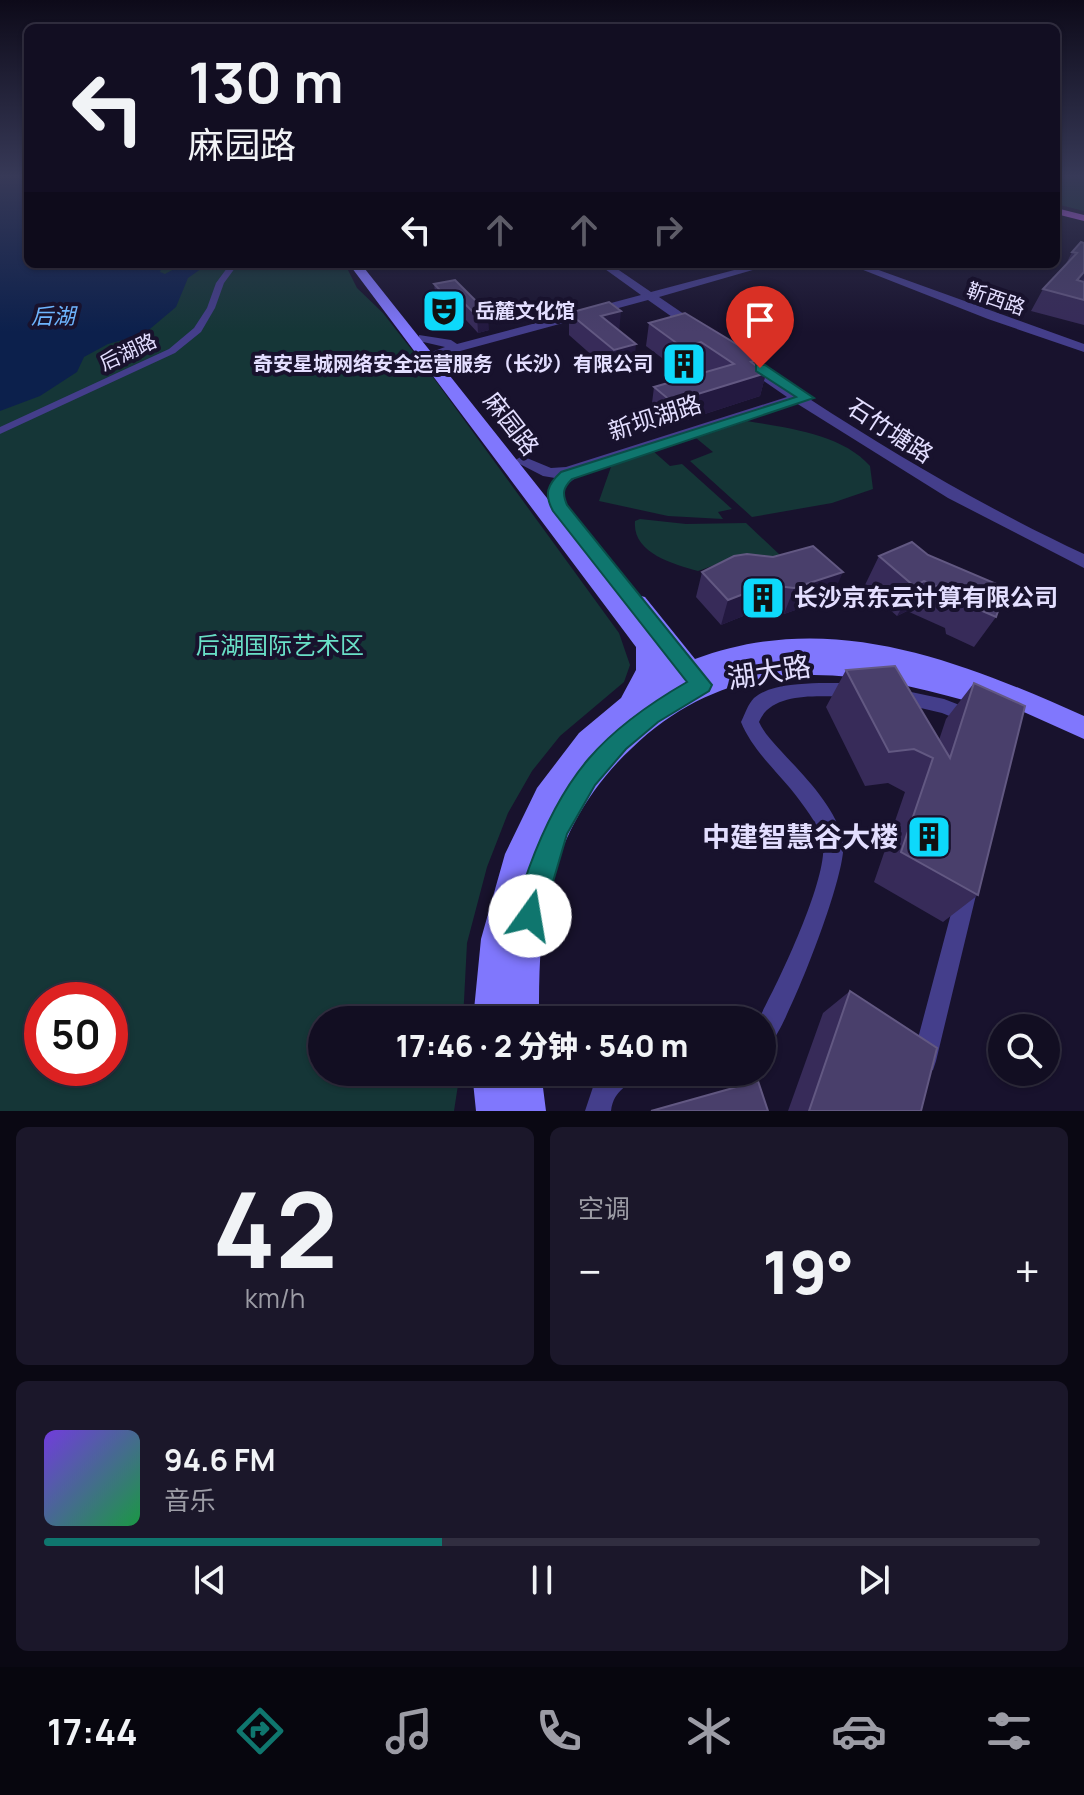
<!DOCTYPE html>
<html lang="zh">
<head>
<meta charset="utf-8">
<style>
  :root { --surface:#120e22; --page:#1b172a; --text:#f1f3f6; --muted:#9c9ca5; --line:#312e40; --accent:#0f766e }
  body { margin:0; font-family:Manrope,"Noto Sans SC",sans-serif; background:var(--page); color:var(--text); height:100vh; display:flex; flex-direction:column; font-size:30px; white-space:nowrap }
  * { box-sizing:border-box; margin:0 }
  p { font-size:26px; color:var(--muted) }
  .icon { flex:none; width:44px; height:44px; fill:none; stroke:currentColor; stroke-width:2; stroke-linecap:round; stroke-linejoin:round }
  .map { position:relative; height:1111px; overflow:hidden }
  .panel { display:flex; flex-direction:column; gap:16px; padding:16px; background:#0a0813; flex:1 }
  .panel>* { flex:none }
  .top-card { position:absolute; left:24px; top:24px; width:1036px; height:244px; border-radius:12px; box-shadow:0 2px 6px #0004,0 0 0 2px var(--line); background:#120e22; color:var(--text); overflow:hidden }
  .tools { position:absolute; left:988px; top:1014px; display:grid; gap:16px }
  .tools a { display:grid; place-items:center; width:72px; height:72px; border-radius:50%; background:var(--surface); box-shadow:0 2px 6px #0004,0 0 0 2px var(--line); font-size:40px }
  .speed { position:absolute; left:24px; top:982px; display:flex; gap:16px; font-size:40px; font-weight:700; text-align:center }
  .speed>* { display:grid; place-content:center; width:104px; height:104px; border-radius:50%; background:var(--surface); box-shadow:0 2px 6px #0004,0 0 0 2px var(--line); line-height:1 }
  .speed .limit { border:12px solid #d22; background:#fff; color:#111 }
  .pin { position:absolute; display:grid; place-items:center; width:68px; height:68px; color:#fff; margin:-82px -34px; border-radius:50% 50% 50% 0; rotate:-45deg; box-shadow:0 0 8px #0007 }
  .pin .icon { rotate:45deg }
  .me { position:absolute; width:88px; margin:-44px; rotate:13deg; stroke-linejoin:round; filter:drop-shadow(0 0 6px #0008) }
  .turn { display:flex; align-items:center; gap:28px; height:168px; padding:0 32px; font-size:36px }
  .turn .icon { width:104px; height:104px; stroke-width:2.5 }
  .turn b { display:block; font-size:56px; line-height:68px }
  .lanes { display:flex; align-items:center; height:76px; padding:0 32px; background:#0003; justify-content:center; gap:40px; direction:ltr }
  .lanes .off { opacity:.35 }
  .big { font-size:60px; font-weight:800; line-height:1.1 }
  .panel .widget { flex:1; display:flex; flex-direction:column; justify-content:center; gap:12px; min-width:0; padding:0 28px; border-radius:12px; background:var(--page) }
  .panel .dial { align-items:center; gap:0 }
  .dial b { font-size:104px; line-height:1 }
  .song { display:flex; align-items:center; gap:24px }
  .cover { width:96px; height:96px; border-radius:12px; background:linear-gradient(135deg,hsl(260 70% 55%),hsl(140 70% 35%)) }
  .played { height:8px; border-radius:4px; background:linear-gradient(90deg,var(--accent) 40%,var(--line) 40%) }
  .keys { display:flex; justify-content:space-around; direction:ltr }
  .heat { display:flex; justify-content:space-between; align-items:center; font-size:44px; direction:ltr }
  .panel .tiles { flex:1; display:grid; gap:16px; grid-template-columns:1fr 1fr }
  .widget:last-child { grid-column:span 2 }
  .trip { position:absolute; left:308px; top:1006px; width:468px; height:80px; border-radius:40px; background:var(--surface); box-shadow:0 2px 6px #0004,0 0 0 2px var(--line); font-weight:800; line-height:80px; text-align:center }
  .tab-bar { display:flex; height:128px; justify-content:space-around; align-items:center; background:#07060e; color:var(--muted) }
  .tab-bar .icon { width:56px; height:56px }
  .tab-bar .on { color:var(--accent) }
  .tab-bar b { font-size:36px; color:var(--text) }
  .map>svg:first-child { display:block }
  .green { fill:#153637; fill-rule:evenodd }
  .water { fill:#0c204c }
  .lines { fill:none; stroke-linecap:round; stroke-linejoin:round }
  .minor { fill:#443e8b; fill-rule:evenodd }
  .tertiary { fill:#443e8b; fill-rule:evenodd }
  .secondary { fill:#8077fd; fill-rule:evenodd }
  .primary { fill:#cb67fd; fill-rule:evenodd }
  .wall { fill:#372b59 }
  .shaded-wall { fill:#231940 }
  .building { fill:#493f6b; stroke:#625882; stroke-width:2 }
  .route { fill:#0f766e; stroke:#0a4d48; stroke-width:2 }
  .labels { text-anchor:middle; stroke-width:8; stroke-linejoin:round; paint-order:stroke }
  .far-street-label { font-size:20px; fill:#e3deff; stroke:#18122d }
  .far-poi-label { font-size:20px; font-weight:bold; fill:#e3deff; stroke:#18122d; text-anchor:start }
  .far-water-label { font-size:22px; font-style:italic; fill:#6eb4fd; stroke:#18122d }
  .street-label { font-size:24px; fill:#e3deff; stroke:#18122d }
  .poi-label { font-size:24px; font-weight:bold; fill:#e3deff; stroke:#18122d; text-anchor:start }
  .park-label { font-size:24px; fill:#69e0c7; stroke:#18122d }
  .near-street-label { font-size:28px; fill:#e3deff; stroke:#18122d }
  .near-poi-label { font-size:28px; font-weight:bold; fill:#e3deff; stroke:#18122d; text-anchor:end }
</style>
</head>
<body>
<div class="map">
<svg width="1084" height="1111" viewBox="0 0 1084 1111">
  <rect width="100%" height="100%" fill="#18122d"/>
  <path class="green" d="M0 177H28V264H345L357 288 383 313 430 373 619 633 630 665 624 682 560 736 532 771 508 813 487 867 467 943 463 1020H322V1072H460L454 1111H0ZM42 1000H110V1068H42Z
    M1056 177H1084V211L1056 204Z
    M747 421C787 428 842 434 870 466L873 489 832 503 752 517 690 461 713 452 696 438Z
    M653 451 670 466 682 464 732 509 718 512 723 519 668 516 599 501 612 464Z
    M640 519 686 524 746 523 780 555 749 568C722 557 723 563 698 571 673 564 632 553 635 521Z"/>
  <path class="water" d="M0 177H28V264H163L160 272 165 274 183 264H208L188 278 176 307 144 334 108 344 84 357 77 372 40 396 0 411Z"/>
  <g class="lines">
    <path class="minor" d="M230 264H238L224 283 215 308 201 332 175 353 0 434V427L169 349 194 328 207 308 216 283Z
      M819 683H852L858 685 860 690 858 695 852 697C823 697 772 690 759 722 764 733 773 742 781 751 804 776 836 807 843 841 849 870 791 1016 772 1042 769 1046 767 1046 762 1048V1020H758C777 985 828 880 823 843 821 830 811 816 803 805 784 777 754 754 741 722 745 714 748 704 754 698 771 684 799 684 819 683Z
      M897 689 944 699 975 711 978 716 975 721 969 724 942 713 891 701 889 696 891 691Z
      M967 881 974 884 977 891 936 1061 933 1070 924 1073 915 1070 912 1061 957 891 960 884Z
      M602 1072H636C629 1089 614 1088 611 1111H585L594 1084Z"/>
    <path class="tertiary" d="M598 264H610L651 292 757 264H774L659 297 700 325V331H692L648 300 427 360 421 356 445 347 419 341V335L451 340 457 344 641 295Z
      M848 264H862L1084 344V352L988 319Z
      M747 359 800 393H808V398C897 456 988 509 1084 554V568L948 498 796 403 582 473 565 486 563 495 567 507 559 512 553 511 547 495 555 478 543 476 514 461 522 456 551 468 566 467 787 397 742 366V360Z"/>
    <path class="secondary" d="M349 264H361L628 600 637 595 645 597 695 659C831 608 960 661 1084 716V739L979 692 975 698 967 701C845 666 731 653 632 748 590 787 561 837 549 893 539 935 539 978 539 1020H473L481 939 505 854 537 788 579 733 621 698 636 670V647Z
      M472 1072H541L546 1111H476Z"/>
    <path class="primary" d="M1056 208 1084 215V221L1056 214Z"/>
  </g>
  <path class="wall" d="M1084 243V325L1031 311 1043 289 1065 266 1072 252Z
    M455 280 489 330 478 333 466 320 456 322 436 300 434 284Z
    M569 313 619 331 634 367 612 373 569 335Z
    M685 313 766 373 760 396 668 426 651 411 654 387 707 372 696 365 678 370 646 346 649 323Z
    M912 542 996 617 974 647 946 634 945 628 907 611 897 616 864 587 879 556Z
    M734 556 832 597 784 614 758 610 721 625 696 597 702 572Z
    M846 670 939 740 946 719 974 683 978 895 943 922 874 882 905 792 888 783 865 786 826 707Z
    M850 991 921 1111H788L823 1013Z"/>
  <path class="shaded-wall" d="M1084 272V278L1080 286 1077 280Z
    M465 304 466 320 456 322 455 306Z
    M621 311 619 333 601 316Z
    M488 313 489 330 478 333 477 316Z
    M701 342 696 365 678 370 682 347Z
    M636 344 634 367 612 373 614 350Z
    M761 359 757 376 766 373 760 396 668 426 672 402 751 362Z
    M843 572 832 597 784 614 794 588Z
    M924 581 907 611 897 616 914 586Z
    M767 585 758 610 721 625 728 600Z"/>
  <path class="building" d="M1081 242 1084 243V272L1077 280 1084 282V300L1043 289 1077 253 1072 252Z
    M455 280 488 313 477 316 465 304 455 306 434 284Z
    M609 302 621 311 601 316 636 344 614 350 569 313Z
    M685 313 761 359 751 362 766 373 672 402 654 387 734 364 701 342 682 347 649 323Z
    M912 542 928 555 1006 588 996 617 966 604 965 598 924 581 914 586 879 556Z
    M813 546 843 572 794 588 767 585 728 600 702 572 734 556 747 554 773 557Z
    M895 666 950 758 974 683 1025 706 978 895 901 852 933 758 914 749 889 752 846 670Z
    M850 991 937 1048 921 1111H809Z
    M758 1081 768 1111H651Z"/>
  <linearGradient id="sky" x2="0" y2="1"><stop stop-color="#0d0a19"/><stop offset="0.53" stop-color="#373957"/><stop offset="1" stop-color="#373957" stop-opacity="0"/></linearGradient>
  <rect width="1084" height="332" fill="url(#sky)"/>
  <path class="route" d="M756 365H765L814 398 572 479C563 488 562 493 567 505L712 685 709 691 658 722 626 749 595 785 567 834 540 926 530 930 521 926C513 907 523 886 529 868 563 775 602 731 687 682L553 511C544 494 547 485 561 472L796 397 756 371Z"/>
  <defs>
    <g id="theatre-square" transform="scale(2.3)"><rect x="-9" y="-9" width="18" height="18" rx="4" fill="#0dd9fb" stroke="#18122d"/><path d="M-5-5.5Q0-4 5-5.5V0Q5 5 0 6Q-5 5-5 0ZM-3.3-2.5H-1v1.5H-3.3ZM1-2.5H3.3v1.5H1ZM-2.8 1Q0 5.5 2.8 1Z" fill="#111"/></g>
    <g id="building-square" transform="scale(2.3)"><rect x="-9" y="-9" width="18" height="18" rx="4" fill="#0dd9fb" stroke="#18122d"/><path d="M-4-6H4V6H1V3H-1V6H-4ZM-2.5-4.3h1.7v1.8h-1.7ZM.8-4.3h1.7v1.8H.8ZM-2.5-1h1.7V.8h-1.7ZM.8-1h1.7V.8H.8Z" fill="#111"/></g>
  </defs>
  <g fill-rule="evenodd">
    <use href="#theatre-square" x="444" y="311"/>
    <use href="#building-square" x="684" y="364"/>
    <use href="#building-square" x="763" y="598"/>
    <use href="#building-square" x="929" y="837"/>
  </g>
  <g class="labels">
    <g class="far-street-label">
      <text transform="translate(996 299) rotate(19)" y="7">靳西路</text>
      <text transform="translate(128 352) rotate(-25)" y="7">后湖路</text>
    </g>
    <g class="far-poi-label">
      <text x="475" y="318">岳麓文化馆</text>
      <text x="653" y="371" text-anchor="end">奇安星城网络安全运营服务（长沙）有限公司</text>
    </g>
    <g class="far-water-label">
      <text x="53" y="324">后湖</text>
    </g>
    <g class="street-label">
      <text transform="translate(655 418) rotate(-18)" y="8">新坝湖路</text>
      <text transform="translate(511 424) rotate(52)" y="8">麻园路</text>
      <text transform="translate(890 431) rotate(33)" y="8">石竹塘路</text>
    </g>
    <g class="poi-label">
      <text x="794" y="606">长沙京东云计算有限公司</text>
    </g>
    <g class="park-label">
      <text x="280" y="654">后湖国际艺术区</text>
    </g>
    <g class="near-street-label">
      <text transform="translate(769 672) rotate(-9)" y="10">湖大路</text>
    </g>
    <g class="near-poi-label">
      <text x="898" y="847">中建智慧谷大楼</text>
    </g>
  </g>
</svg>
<div class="tools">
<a><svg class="icon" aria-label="search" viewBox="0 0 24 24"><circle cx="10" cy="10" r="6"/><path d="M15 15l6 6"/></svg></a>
</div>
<div class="speed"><div class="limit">50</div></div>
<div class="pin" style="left:760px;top:368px;background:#d93025"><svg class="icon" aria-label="arrive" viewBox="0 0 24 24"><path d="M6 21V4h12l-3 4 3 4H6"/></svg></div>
<svg class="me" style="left:530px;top:916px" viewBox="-20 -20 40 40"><circle r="19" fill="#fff"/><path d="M0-13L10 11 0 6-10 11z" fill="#0f766e"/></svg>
<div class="trip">17:46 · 2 分钟 · 540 m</div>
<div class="top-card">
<div class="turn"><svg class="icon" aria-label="left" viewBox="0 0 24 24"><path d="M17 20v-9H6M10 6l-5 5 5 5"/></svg><div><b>130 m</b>麻园路</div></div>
<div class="lanes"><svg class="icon" aria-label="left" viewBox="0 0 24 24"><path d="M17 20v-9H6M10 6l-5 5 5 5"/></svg><svg class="icon off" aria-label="ahead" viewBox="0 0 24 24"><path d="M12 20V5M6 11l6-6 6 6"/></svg><svg class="icon off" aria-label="ahead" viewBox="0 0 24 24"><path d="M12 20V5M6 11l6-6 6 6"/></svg><svg class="icon off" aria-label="right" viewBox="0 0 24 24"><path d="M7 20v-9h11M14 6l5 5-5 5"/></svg></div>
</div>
</div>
<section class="panel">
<div class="tiles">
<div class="widget dial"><b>42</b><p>km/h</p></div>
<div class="widget"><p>空调</p>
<div class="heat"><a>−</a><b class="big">19°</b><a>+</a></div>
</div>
<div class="widget">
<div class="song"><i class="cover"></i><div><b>94.6 FM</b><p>音乐</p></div></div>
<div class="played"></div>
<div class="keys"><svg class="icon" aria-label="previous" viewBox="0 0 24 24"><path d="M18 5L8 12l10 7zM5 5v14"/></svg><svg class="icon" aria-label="pause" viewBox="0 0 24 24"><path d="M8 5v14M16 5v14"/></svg><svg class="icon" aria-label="next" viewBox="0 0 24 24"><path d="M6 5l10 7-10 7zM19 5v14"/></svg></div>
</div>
</div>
</section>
<nav class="tab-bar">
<b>17:44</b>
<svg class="icon on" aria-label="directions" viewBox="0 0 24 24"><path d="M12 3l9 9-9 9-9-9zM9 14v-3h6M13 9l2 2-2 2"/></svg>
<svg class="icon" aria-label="music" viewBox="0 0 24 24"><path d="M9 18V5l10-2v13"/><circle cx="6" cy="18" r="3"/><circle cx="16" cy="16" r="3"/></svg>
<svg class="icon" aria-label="phone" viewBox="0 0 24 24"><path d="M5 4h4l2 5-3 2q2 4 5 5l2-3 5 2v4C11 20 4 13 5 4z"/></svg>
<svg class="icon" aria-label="climate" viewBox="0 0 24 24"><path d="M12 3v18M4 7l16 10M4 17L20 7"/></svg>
<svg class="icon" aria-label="car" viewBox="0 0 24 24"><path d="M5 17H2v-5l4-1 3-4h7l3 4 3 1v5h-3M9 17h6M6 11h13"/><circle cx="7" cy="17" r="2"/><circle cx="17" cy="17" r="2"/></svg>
<svg class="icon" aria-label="filters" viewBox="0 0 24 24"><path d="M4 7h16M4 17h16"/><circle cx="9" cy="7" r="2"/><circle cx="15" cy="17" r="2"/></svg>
</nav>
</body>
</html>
